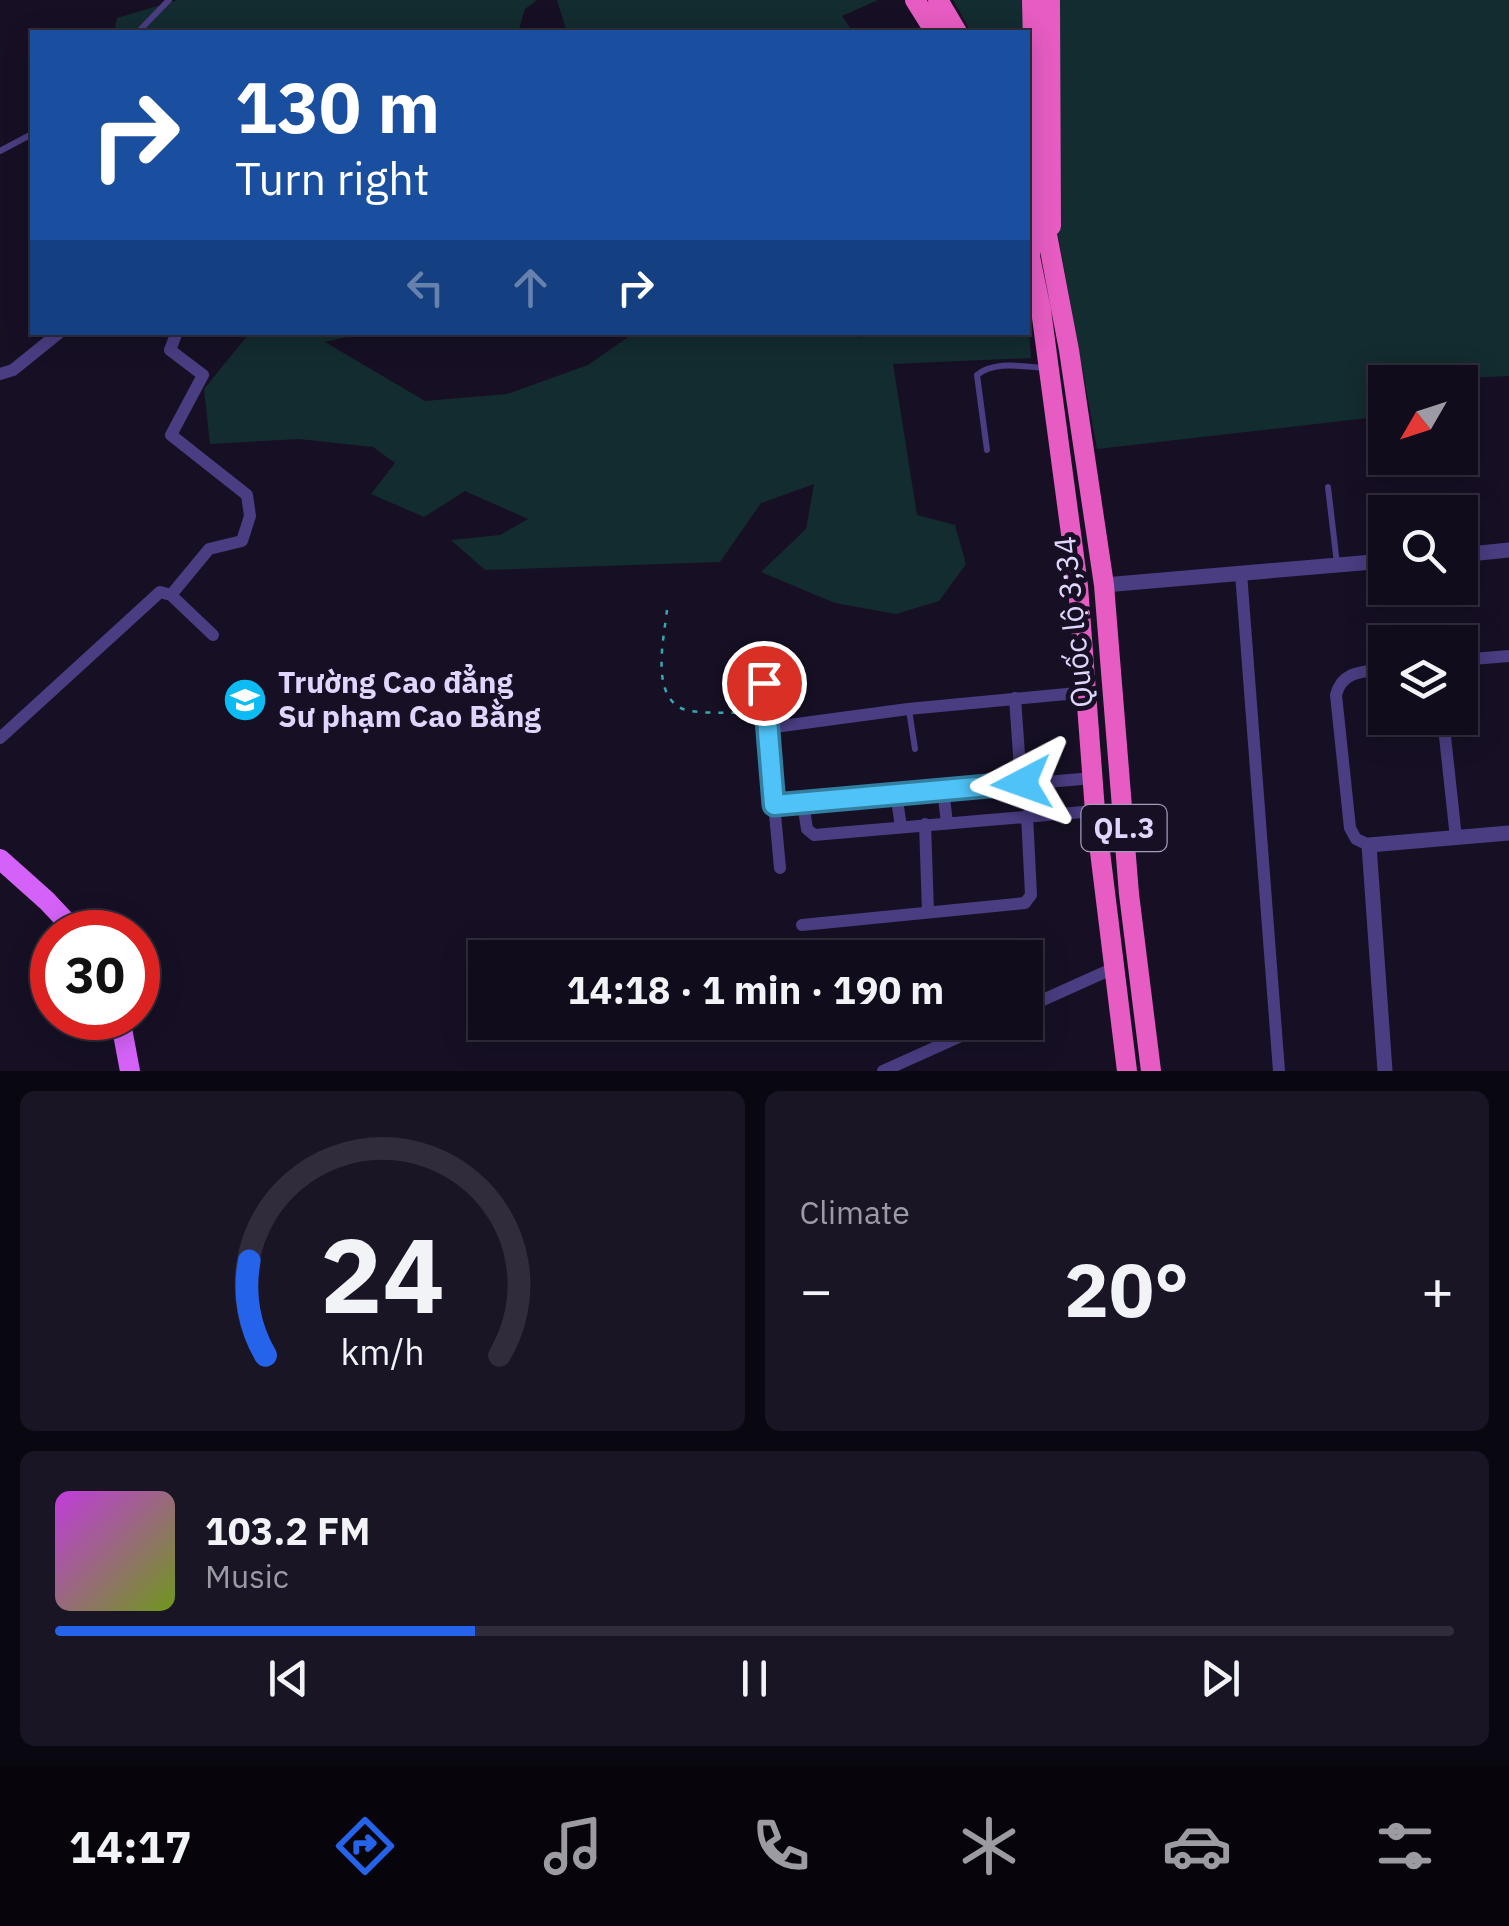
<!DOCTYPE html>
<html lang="en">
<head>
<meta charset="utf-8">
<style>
  :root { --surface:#110c1c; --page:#1a1525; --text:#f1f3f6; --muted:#9c9ba3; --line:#302c3b; --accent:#2563eb }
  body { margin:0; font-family:"IBM Plex Sans",sans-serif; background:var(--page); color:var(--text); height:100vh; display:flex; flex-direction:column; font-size:38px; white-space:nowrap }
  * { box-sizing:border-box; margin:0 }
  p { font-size:32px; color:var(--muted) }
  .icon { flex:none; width:55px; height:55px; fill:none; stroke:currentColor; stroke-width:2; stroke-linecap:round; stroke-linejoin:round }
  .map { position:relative; height:1071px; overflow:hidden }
  .details { display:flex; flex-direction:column; gap:20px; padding:20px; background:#09070f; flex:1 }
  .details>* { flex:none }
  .hud { position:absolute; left:30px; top:30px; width:1000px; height:305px; border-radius:0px; box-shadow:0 5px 25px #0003,0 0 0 2px var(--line); background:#1a4fa0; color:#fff; overflow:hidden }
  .needle { width:65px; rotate:231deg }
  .buttons { position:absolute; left:1368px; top:365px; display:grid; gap:20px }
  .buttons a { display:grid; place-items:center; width:110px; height:110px; border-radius:0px; background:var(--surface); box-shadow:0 5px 25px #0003,0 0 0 2px var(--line); font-size:50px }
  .speed { position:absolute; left:30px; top:910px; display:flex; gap:20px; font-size:50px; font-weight:700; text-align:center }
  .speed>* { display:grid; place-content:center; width:130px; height:130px; border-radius:50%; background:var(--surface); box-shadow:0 5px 25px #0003,0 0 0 2px var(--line); line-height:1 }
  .speed .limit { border:15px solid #d22; background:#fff; color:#111 }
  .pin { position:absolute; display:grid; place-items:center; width:85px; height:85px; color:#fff; margin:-42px; border:5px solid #fff; border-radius:50%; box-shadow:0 2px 10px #0007 }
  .me { position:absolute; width:110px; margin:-55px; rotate:266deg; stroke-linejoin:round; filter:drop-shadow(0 0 8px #0008) }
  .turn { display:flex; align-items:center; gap:35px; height:210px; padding:0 40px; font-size:45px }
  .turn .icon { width:130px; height:130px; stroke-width:2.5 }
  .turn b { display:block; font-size:70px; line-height:85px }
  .lanes { display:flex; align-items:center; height:95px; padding:0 40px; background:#0003; justify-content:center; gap:50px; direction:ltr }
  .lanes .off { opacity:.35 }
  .big { font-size:75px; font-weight:700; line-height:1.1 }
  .details .card { flex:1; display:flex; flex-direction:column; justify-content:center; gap:15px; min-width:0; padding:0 35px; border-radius:15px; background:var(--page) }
  .details .dial { align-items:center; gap:0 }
  .dial svg { height:260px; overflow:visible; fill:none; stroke:var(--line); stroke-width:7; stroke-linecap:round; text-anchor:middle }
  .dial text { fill:var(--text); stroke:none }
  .song { display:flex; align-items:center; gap:30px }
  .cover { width:120px; height:120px; border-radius:15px; background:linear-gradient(135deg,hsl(290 70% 55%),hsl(80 70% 35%)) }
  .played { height:10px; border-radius:5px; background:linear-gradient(90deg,var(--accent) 30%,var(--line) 30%) }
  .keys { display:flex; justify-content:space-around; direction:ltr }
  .heat { display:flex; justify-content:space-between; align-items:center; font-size:55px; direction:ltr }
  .details .tiles { flex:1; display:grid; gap:20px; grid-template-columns:1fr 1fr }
  .card:last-child { grid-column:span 2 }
  .trip { position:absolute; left:468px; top:940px; width:575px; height:100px; border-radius:0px; background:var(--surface); box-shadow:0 5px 25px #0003,0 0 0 2px var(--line); font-weight:700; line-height:100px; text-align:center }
  .tabs { display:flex; height:160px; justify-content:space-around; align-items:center; background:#07050b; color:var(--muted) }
  .tabs .icon { width:70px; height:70px }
  .tabs .active { color:var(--accent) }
  .tabs b { font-size:45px; color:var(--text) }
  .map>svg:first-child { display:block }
  .green { fill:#132c2f }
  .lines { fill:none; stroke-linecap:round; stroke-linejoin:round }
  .path { stroke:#35a8b2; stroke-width:2.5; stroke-dasharray:5 8; stroke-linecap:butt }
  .service { stroke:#4a3d82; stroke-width:6 }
  .minor { stroke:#4a3d82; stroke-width:12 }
  .tertiary { stroke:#4a3d82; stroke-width:15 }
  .primary { stroke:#d562f8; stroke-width:20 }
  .trunk { stroke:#e65cc2; stroke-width:20 }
  .route-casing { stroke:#337fa1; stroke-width:25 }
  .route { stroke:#4fc3f7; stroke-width:18 }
  .labels { text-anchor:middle; stroke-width:10; stroke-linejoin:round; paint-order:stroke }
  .shield { fill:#171025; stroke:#a49bbc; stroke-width:2.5 }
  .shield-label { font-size:28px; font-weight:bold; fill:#e0d6fd }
  .street-label { font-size:30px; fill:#e0d6fd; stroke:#171025 }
  .poi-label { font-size:30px; font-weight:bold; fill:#e0d6fd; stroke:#171025; text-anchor:start }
</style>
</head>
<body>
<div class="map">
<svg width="1509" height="1071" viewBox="0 0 1509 1071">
  <rect width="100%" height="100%" fill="#171025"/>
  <path class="green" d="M178 0H537L525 9 518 32H114L117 18Z
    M557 0H878L842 16 853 32H567Z
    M953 0H1028V32H971Z
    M1054 0H1509V376L1385 382V416L1097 449 1057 230Z
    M1028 320 1031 358 893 364 917 515 955 525 966 564 939 601 896 614 835 603 761 572 806 529 814 484 761 503 720 562 485 570 451 540 500 535 528 519 465 491 424 517 371 494 395 463 373 447 299 439 210 444 204 389 248 335 256 333H364L325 342 425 401 507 394 588 365 634 333 850 332 859 338 869 332H1028Z"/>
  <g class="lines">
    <path class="path" d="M667 610C664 639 648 703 690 711 711 714 734 712 755 713"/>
    <path class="service" d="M138 32 169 0
      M0 151 32 134
      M987 450 977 375C995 360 1024 367 1047 368
      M1328 487 1337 564
      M909 710 915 749"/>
    <path class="minor" d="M0 374 13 370 60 332
      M1241 573 1279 1071
      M171 595 209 549 242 541 250 516 247 495 171 435 203 375 170 350 177 332
      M1460 660 1509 656
      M765 683 767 728
      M1015 698 1021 783
      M1443 718 1456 838
      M0 738 160 592 171 595 213 635
      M943 789 947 823
      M896 793 901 827
      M803 803 1093 778
      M774 805 803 803 807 829 814 835 1095 811
      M925 824 928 912
      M1369 845 1356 839 1350 828 1336 695C1342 670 1364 672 1385 669
      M780 868 767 728 908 709 1088 692
      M802 925 1025 903 1031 895 1027 815
      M1025 1008 1114 968
      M883 1071 992 1022"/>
    <path class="tertiary" d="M1460 555 1509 550
      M1104 585 1385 561
      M1385 1071 1369 845 1509 833"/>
    <path class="primary" d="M0 859 47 901 76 932
      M120 1018 130 1071"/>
    <path class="trunk" d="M915 0 935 32
      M938 0 957 32
      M1050 0 1051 226
      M1028 171 1045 224 1069 350 1104 585 1129 894 1151 1071
      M1028 247 1041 310 1078 586 1095 811 1127 1071
      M1030 258 1034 82 1032 0"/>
  </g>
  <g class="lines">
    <g class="route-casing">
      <path id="route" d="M764 683 774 805 1022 783"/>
    </g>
    <use href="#route" class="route"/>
  </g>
  <defs>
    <g id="university-disc" transform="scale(2.25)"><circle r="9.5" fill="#0bbcf4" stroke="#171025"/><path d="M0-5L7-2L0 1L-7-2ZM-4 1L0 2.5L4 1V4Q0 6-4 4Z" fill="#fff"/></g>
  </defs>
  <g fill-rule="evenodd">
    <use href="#university-disc" x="245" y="700"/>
  </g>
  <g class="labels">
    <rect class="shield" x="1081.5" y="805" width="85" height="46" rx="8"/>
    <g class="shield-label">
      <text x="1124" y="838">QL.3</text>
    </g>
    <g class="street-label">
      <text transform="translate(1074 622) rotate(-96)" y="10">Quốc lộ 3;34</text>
    </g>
    <g class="poi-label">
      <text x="278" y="693">Trường Cao đẳng<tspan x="278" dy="34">Sư phạm Cao Bằng</tspan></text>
    </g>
  </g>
</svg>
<div class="buttons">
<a><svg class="needle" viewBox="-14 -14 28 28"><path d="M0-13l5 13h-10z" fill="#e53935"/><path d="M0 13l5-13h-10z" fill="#9c9ba3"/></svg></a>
<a><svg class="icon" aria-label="search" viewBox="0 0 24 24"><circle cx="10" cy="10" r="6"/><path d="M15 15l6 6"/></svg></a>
<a><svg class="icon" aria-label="layers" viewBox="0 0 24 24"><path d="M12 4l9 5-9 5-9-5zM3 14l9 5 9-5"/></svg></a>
</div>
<div class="speed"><div class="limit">30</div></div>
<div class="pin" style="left:764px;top:683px;background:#d93025"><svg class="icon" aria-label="arrive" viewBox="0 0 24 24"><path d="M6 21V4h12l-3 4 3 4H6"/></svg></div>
<svg class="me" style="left:1022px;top:783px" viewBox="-20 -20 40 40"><path d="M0-17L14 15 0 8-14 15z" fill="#4fc3f7" stroke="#fff" stroke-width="4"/></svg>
<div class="trip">14:18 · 1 min · 190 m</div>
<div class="hud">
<div class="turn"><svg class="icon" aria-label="right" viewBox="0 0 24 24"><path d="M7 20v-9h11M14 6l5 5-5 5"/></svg><div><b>130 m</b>Turn right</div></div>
<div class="lanes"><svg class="icon off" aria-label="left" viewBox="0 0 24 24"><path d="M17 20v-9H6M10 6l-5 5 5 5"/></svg><svg class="icon off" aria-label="ahead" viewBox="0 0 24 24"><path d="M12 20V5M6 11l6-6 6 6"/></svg><svg class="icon" aria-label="right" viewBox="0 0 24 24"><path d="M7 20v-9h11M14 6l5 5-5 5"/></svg></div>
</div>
</div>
<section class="details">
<div class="tiles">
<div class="card dial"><svg viewBox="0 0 100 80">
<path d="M14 69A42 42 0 1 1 86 69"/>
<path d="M14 69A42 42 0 0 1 9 40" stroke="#2563eb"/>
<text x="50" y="56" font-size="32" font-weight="700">24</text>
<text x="50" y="72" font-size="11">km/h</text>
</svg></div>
<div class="card"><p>Climate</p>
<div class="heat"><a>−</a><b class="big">20°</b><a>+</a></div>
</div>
<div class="card">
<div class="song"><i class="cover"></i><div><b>103.2 FM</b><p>Music</p></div></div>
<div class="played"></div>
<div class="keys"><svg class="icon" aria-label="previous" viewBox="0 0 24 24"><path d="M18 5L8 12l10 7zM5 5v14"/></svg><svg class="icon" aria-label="pause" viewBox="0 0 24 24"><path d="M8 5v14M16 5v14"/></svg><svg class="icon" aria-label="next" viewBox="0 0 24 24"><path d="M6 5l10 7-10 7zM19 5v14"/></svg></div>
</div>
</div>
</section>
<nav class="tabs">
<b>14:17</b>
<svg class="icon active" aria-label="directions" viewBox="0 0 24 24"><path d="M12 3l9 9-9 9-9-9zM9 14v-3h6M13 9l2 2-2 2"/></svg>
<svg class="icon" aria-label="music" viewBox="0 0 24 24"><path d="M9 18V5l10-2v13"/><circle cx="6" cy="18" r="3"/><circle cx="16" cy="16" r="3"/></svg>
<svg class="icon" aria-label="phone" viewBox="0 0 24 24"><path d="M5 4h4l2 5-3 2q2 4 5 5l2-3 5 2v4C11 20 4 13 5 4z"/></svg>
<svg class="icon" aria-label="climate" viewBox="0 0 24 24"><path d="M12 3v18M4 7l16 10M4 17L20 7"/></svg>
<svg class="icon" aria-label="car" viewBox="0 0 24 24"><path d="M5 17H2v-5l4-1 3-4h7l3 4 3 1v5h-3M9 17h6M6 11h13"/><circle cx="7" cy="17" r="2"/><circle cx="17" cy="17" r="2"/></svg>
<svg class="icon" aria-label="filters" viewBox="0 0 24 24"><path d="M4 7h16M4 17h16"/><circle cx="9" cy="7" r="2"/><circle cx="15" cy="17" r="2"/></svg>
</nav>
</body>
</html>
